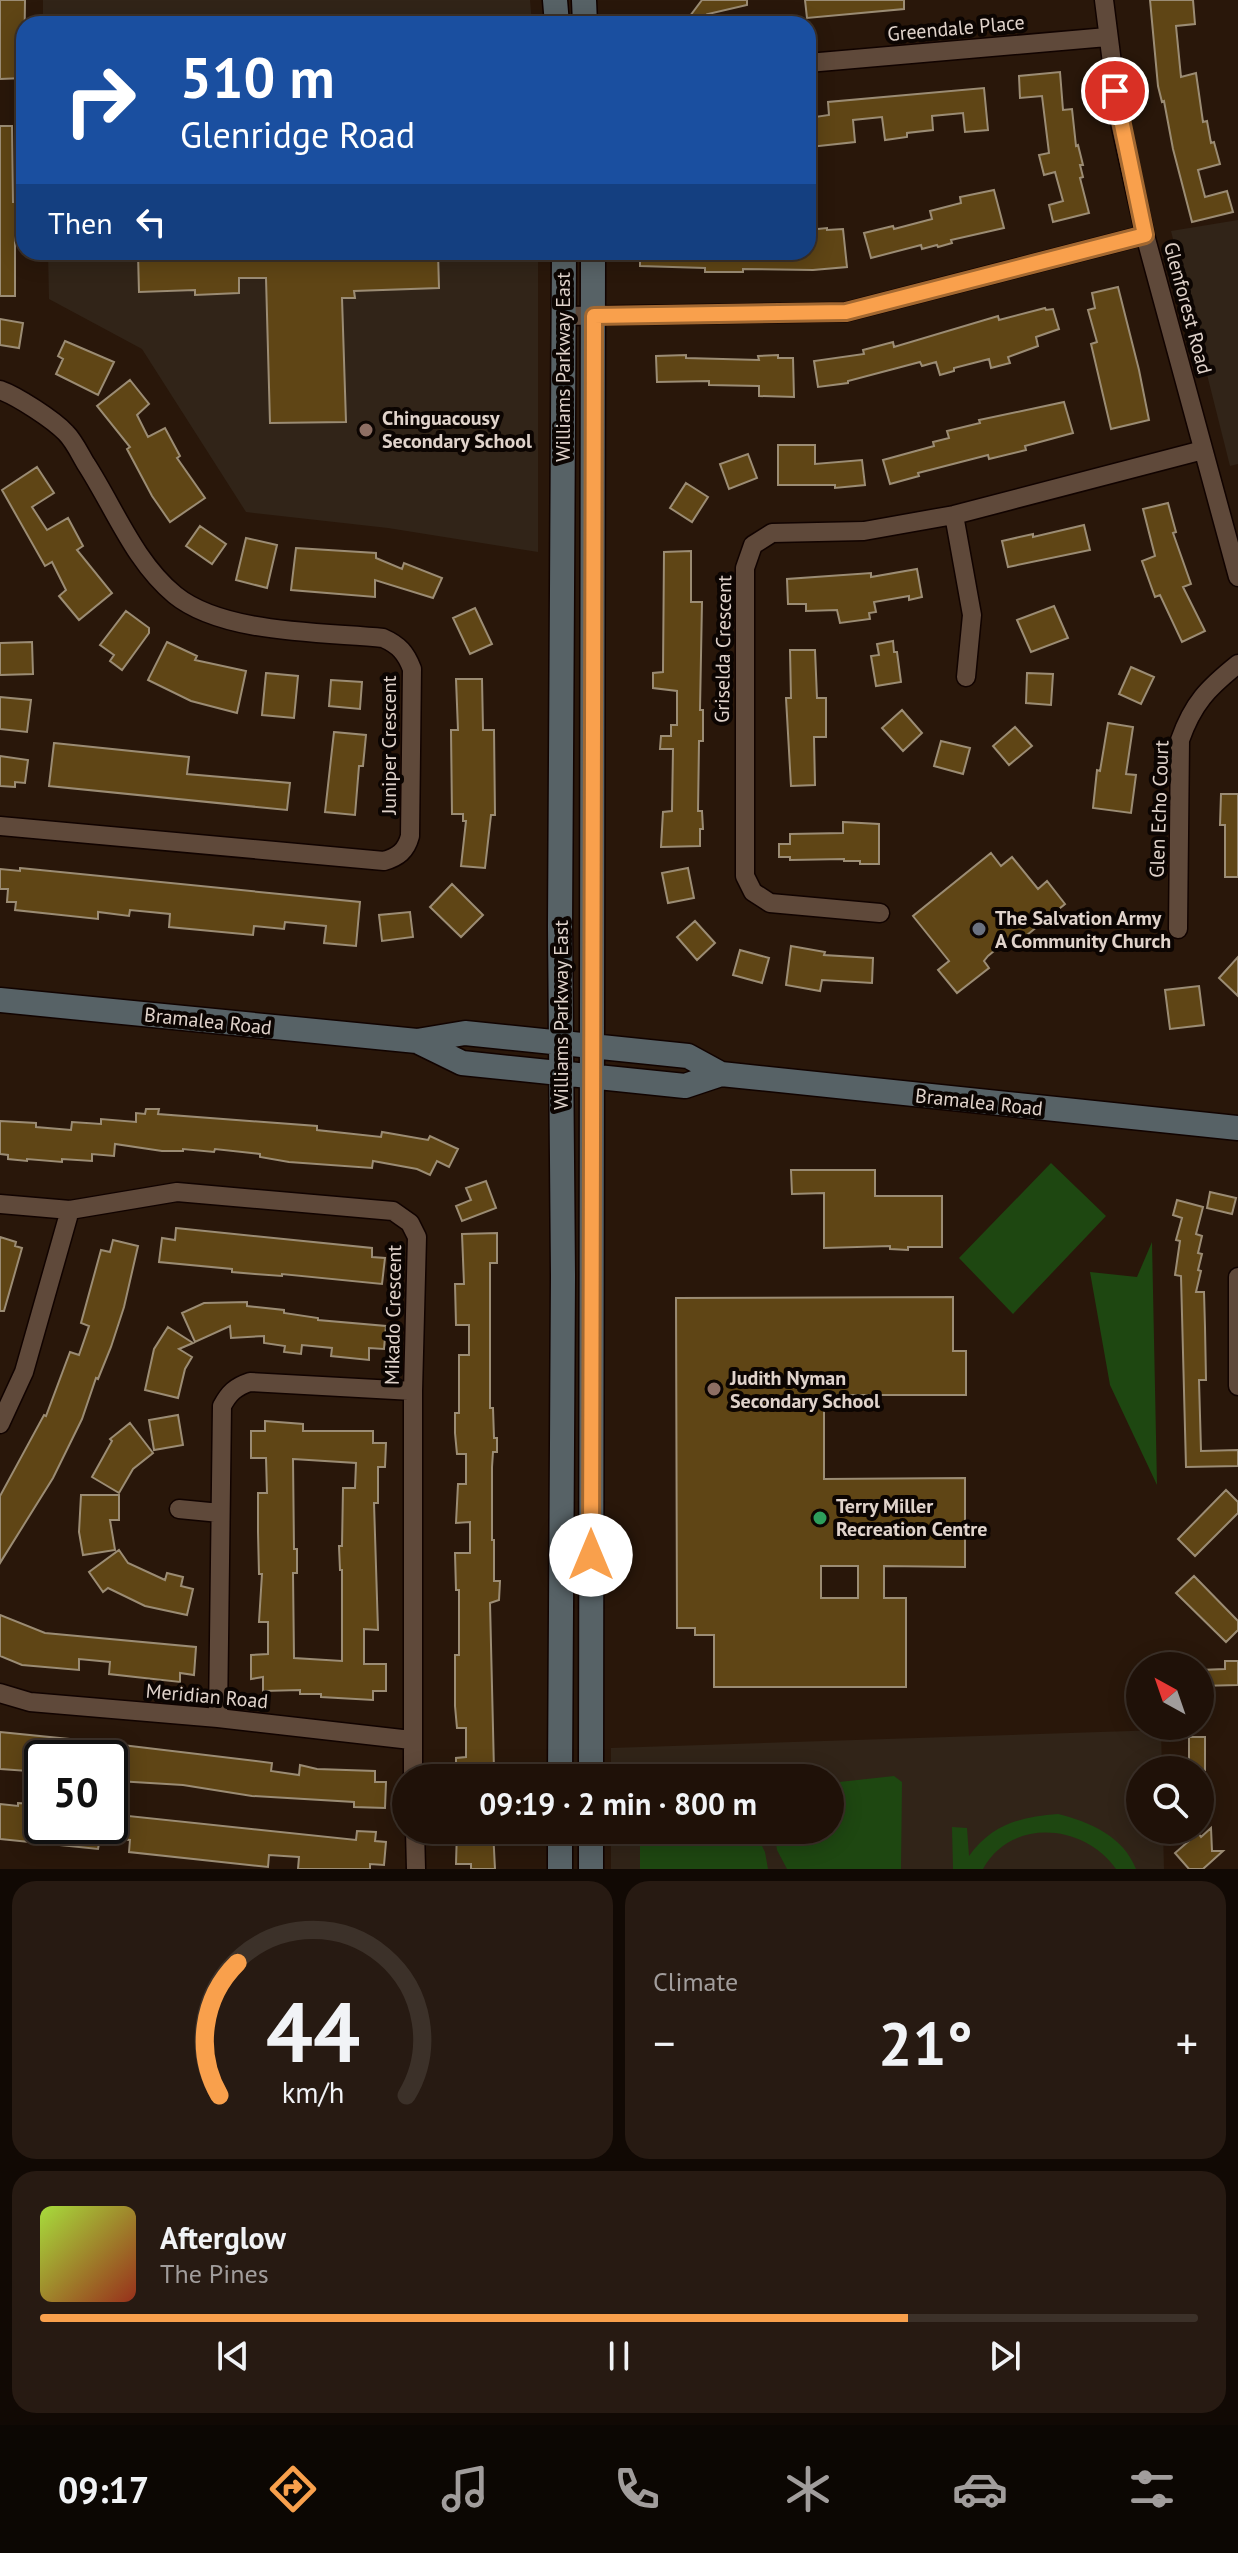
<!DOCTYPE html>
<html lang="en">
<head>
<meta charset="utf-8">
<style>
  :root { --surface:#1f1108; --page:#271a12; --text:#f1f3f6; --muted:#a19d9c; --line:#3c3129; --accent:#f9a04c }
  body { margin:0; font-family:"PT Sans",sans-serif; background:var(--page); color:var(--text); height:100vh; display:flex; flex-direction:column; font-size:30px; white-space:nowrap }
  * { box-sizing:border-box; margin:0 }
  p { font-size:26px; color:var(--muted) }
  .icon { flex:none; width:44px; height:44px; fill:none; stroke:currentColor; stroke-width:2; stroke-linecap:round; stroke-linejoin:round }
  .map { position:relative; height:1869px; overflow:hidden }
  .sheet { display:flex; flex-direction:column; gap:12px; padding:12px; background:#110904; flex:1 }
  .sheet>* { flex:none }
  .guide { position:absolute; left:16px; top:16px; width:800px; height:244px; border-radius:24px; box-shadow:0 4px 20px #0003,0 0 0 2px var(--line); background:#1a4fa0; color:#fff; overflow:hidden }
  .needle { width:52px; rotate:320deg }
  .tools { position:absolute; left:1126px; top:1652px; display:grid; gap:16px }
  .tools a { display:grid; place-items:center; width:88px; height:88px; border-radius:50%; background:var(--surface); box-shadow:0 4px 20px #0003,0 0 0 2px var(--line); font-size:40px }
  .speed { position:absolute; left:24px; top:1740px; display:flex; gap:16px; font-size:40px; font-weight:700; text-align:center }
  .speed>* { display:grid; place-content:center; width:104px; height:104px; border-radius:50%; background:var(--surface); box-shadow:0 4px 20px #0003,0 0 0 2px var(--line); line-height:1 }
  .speed .limit { border:4px solid #111; border-radius:12px; background:#fff; color:#111 }
  .pin { position:absolute; display:grid; place-items:center; width:68px; height:68px; color:#fff; margin:-34px; border:4px solid #fff; border-radius:50%; box-shadow:0 2px 8px #0007 }
  .me { position:absolute; width:88px; margin:-44px; rotate:0deg; stroke-linejoin:round; filter:drop-shadow(0 0 6px #0008) }
  .turn { display:flex; align-items:center; gap:28px; height:168px; padding:0 32px; font-size:36px }
  .turn .icon { width:104px; height:104px; stroke-width:2.5 }
  .turn b { display:block; font-size:56px; line-height:68px }
  .then { display:flex; align-items:center; height:76px; padding:0 32px; background:#0003; gap:16px; font-size:30px }
  .big { font-size:60px; font-weight:700; line-height:1.1 }
  .sheet .tile { flex:1; display:flex; flex-direction:column; justify-content:center; gap:12px; min-width:0; padding:0 28px; border-radius:24px; background:var(--page) }
  .sheet .dial { align-items:center; gap:0 }
  .dial svg { height:208px; overflow:visible; fill:none; stroke:var(--line); stroke-width:7; stroke-linecap:round; text-anchor:middle }
  .dial text { fill:var(--text); stroke:none }
  .song { display:flex; align-items:center; gap:24px }
  .cover { width:96px; height:96px; border-radius:12px; background:linear-gradient(135deg,hsl(80 70% 55%),hsl(10 70% 35%)) }
  .played { height:8px; border-radius:4px; background:linear-gradient(90deg,var(--accent) 75%,var(--line) 75%) }
  .keys { display:flex; justify-content:space-around; direction:ltr }
  .heat { display:flex; justify-content:space-between; align-items:center; font-size:44px; direction:ltr }
  .sheet .tiles { flex:1; display:grid; gap:12px; grid-template-columns:1fr 1fr }
  .tile:last-child { grid-column:span 2 }
  .trip { position:absolute; left:392px; top:1764px; width:452px; height:80px; border-radius:40px; background:var(--surface); box-shadow:0 4px 20px #0003,0 0 0 2px var(--line); font-weight:700; line-height:80px; text-align:center }
  .tab-bar { display:flex; height:128px; justify-content:space-around; align-items:center; background:#0c0703; color:var(--muted) }
  .tab-bar .icon { width:56px; height:56px }
  .tab-bar .active { color:var(--accent) }
  .tab-bar b { font-size:36px; color:var(--text) }
  .map>svg:first-child { display:block }
  .education { fill:#312418 }
  .green { fill:#1e4711 }
  .building { fill:#5f4515; stroke:#9b8c74; stroke-width:2; fill-rule:evenodd }
  .lines { fill:none; stroke-linecap:round; stroke-linejoin:round }
  .street-casing { stroke:#110300; stroke-width:21 }
  .secondary-casing { stroke:#110300; stroke-width:27 }
  .street { stroke:#5f493a; stroke-width:18 }
  .secondary { stroke:#576266; stroke-width:24 }
  .route-casing { stroke:#a26831; stroke-width:20 }
  .route { stroke:#f9a04c; stroke-width:14 }
  .education-dot { fill:#8d6e63; stroke:#0c0502; stroke-width:3 }
  .worship-dot { fill:#6b7280; stroke:#0c0502; stroke-width:3 }
  .leisure-dot { fill:#2e9e5b; stroke:#0c0502; stroke-width:3 }
  .labels { text-anchor:middle; stroke-width:8; stroke-linejoin:round; paint-order:stroke }
  .street-label { font-size:20px; fill:#e0d3cb; stroke:#0c0502 }
  .poi-label { font-size:20px; font-weight:bold; fill:#e0d3cb; stroke:#0c0502; text-anchor:start }
</style>
</head>
<body>
<div class="map">
<svg width="1238" height="1869" viewBox="0 0 1238 1869">
  <rect width="100%" height="100%" fill="#29170a"/>
  <path class="education" d="M43 0H530L532 24H43Z
    M1238 220V464L1230 466 1171 231Z
    M48 252H538V552L388 528 246 512 142 349 49 299Z
    M1161 1730 1162 1770H1140V1830H1163L1164 1869H611V1830H830V1778H611V1748Z"/>
  <path class="green" d="M1051 1163 1106 1216 1013 1314 959 1258Z
    M1152 1242 1157 1485 1110 1385 1090 1272 1137 1277Z
    M894 1776 902 1782 901 1869H787L777 1850 774 1830H830V1783Z
    M1058 1814C1090 1822 1123 1836 1136 1869H1116C1085 1824 1011 1817 983 1869H953L952 1827 967 1828 969 1856C992 1824 1020 1817 1058 1814Z
    M640 1830H754L765 1852 768 1869H640Z"/>
  <path class="building" d="M0 0H25L24 78 0 79Z
    M702 0H747V5L708 14 720 24H684Z
    M805 0H904V9L807 18Z
    M1150 0H1193L1195 24 1176 26 1181 77 1196 73 1203 122 1207 121 1211 143 1214 142 1220 164 1198 170 1205 197 1227 191 1233 212 1192 222 1173 149 1164 101 1162 102 1158 86Z
    M1060 72 1063 110 1072 109 1076 146 1078 145 1083 165H1080L1083 177 1080 178 1089 213 1053 222 1049 205 1063 201 1055 172 1044 175 1039 155 1049 153 1042 96 1020 98 1019 76Z
    M984 88 988 130 965 132 963 113 932 116 933 130 907 133V137L885 140 882 117 853 120 855 142 810 147 808 142V118L829 115 828 102Z
    M0 126H12L13 202H24V234H15V296H0Z
    M994 190 1004 228 951 240 952 243 938 247 937 245 922 249 921 245 871 258 864 233 893 226 894 229 932 219 930 211 961 203 960 197Z
    M827 228V230L843 229 847 267 813 270 743 269V272H705V268L640 266V252H810L808 230Z
    M149 252H438L439 288 354 291 355 298H342L346 422 270 423 266 278H239V293L195 295V290L139 292 138 254Z
    M1118 287 1139 370 1149 420 1111 429 1091 344 1097 342 1088 310 1095 308 1092 293Z
    M1045 308 1046 310 1053 309 1059 329 1036 337 1038 346 1008 357 1010 363 991 368 989 359 954 368V371L940 375 936 362 922 366 920 362 848 381V383L818 387 814 361 864 354 863 350 893 342 894 347 998 316 999 320Z
    M0 319 23 323 19 348 0 345Z
    M65 341 114 362 98 395 56 374 63 359 58 356Z
    M686 355V358L759 360 758 356 778 355V358H793L794 397 759 396V386L709 385V381L657 382 656 356Z
    M130 380 149 404 137 415 148 437 165 428 180 456 177 458 205 498 170 522 152 496 127 449 130 447 97 406Z
    M1064 402 1073 433 1025 446 1026 450 989 459 988 455 918 473 919 476 890 484 883 460 934 446 933 442 949 438 947 431 980 423 979 420Z
    M778 445H815V464L862 460 865 485 835 488V485H778Z
    M748 454 757 478 729 489 720 464Z
    M37 467 54 493 32 507 47 530 68 518 83 546 77 550 112 593 79 620 59 596 66 590 52 562 45 566 2 490Z
    M686 483 708 497 692 522 670 508Z
    M1168 503 1176 532 1173 533 1191 584 1183 587 1205 631 1182 642 1160 595 1155 597 1142 561 1155 556 1143 509Z
    M1084 525 1090 550 1008 567 1002 541 1033 534V537Z
    M200 526 226 544 212 564 186 546Z
    M246 538 277 545 267 588 236 580Z
    M296 548 376 553V558L402 569 404 563 442 578 433 598 375 580V597L291 590Z
    M691 551V602H702L700 710H703V741H699L698 811H702L703 829H700V846L661 847 663 812 672 811 673 749H660L661 736H671V725H677V691L653 688V673L663 672 664 552Z
    M917 569 922 597 909 600V596L874 602 876 612 869 613 870 619 840 623 837 610 806 611V604H788L787 579 871 573V577Z
    M1054 606 1068 638 1031 652 1017 620Z
    M475 608 492 644 470 654 453 618Z
    M126 611 149 628V633L122 670 110 661 114 655 100 645Z
    M893 641 894 652H897L901 682 876 686 871 656 879 655 877 644Z
    M32 642 33 674 0 675V643Z
    M167 642 197 656 195 660 246 671 237 713 191 701 148 680Z
    M790 650H815L817 698H826V737H814L815 785 791 786 786 698H791Z
    M1131 667 1154 677 1141 704 1119 694Z
    M266 673 298 676 294 718 262 715Z
    M1027 673 1053 674 1051 705 1026 703Z
    M456 679H482L483 730H494L495 815H491L485 868 461 866 466 821H463V814H452L451 730H458Z
    M331 680 362 682 360 709 329 706Z
    M0 697 31 700 27 732 0 729Z
    M902 710 922 733 903 751 882 728Z
    M1108 723 1133 727 1126 774 1136 775 1131 813 1093 808 1097 770 1100 771Z
    M1015 727 1032 746 1009 765 993 746Z
    M334 732 366 735 363 766H359L355 815 325 812Z
    M941 741 970 748 963 774 934 766Z
    M54 743 189 757 187 774 290 783 287 810 49 786Z
    M0 756 28 760 25 783 15 782V787L0 786Z
    M1221 794H1238V877H1225V825H1220Z
    M843 822 879 824V864H860V861H844V859L790 860V857H779V844H790V834L843 833Z
    M991 853 1001 866 1012 857 1038 889 1047 881 1065 904 1016 944 1006 941 988 956 984 961 989 968 957 993 938 970 949 961 913 916Z
    M20 868 360 902 356 946 324 943 326 926 285 922 284 929 254 926 253 935 169 927 170 914 130 910 129 916 98 912V919L15 910 16 902H7L8 889H0V869L20 871Z
    M688 868 694 898 668 903 662 873Z
    M452 884 483 915 461 937 430 907Z
    M410 912 413 937 382 941 379 915Z
    M695 921 715 943 697 960 677 937Z
    M791 946 825 952 824 955 873 958 872 983 822 980 820 991 786 985Z
    M740 950 769 958 762 983 733 975Z
    M1238 957V996L1219 978Z
    M1199 986 1204 1025 1170 1029 1165 990Z
    M146 1109H159L158 1114 317 1126V1130L381 1137 382 1132 428 1140 430 1136 458 1149 449 1167 437 1161 430 1175 417 1169 373 1161 372 1168 289 1162 260 1157V1154L215 1149 214 1152 183 1149V1151H162L115 1144 114 1156 92 1154V1161L62 1159V1162L27 1159V1161L8 1159V1155L0 1154V1121L36 1123V1127L71 1130 72 1122 101 1124V1119L136 1122V1113L145 1114Z
    M791 1170H875V1196H942V1247H908V1250L890 1249V1246L824 1248V1193L792 1194Z
    M486 1181 496 1208 462 1221 456 1206 471 1200 466 1188Z
    M1210 1192 1236 1198 1232 1214 1207 1208Z
    M1177 1200 1203 1207 1196 1234 1202 1236 1198 1253 1202 1254 1198 1270 1201 1271 1196 1292H1204L1205 1327 1206 1380H1199L1201 1451 1238 1450V1466L1186 1467 1181 1276 1175 1275 1180 1241 1176 1240 1182 1218 1173 1215Z
    M176 1228 372 1248V1257L385 1258 382 1284 282 1274V1276L255 1274 232 1272V1269L159 1262 162 1238 175 1240Z
    M497 1233V1263H490V1408H493L494 1438H497V1452H493L492 1467V1540H494V1581H500L499 1600 490 1603 494 1770H492V1778H456V1758L466 1757V1728H457L455 1706V1655H459V1590H456L455 1553H470V1522L456 1523 458 1484H466V1454H457L455 1433V1413H459V1355H469V1325H456L455 1284H464L462 1234Z
    M0 1237 16 1242 15 1246 22 1248 4 1311H0Z
    M113 1240 138 1246 124 1307 111 1347 98 1379 96 1378 82 1419 53 1478 0 1563V1496L44 1415 46 1416 70 1352 79 1355 89 1326 81 1323 101 1250 110 1252Z
    M953 1297V1351H966V1395H824V1479L965 1478V1567L884 1566V1598H906V1687H714V1635H695V1628H677L676 1298ZM821 1566H858V1598H821Z
    M247 1302V1306L284 1310V1313L318 1318V1320L386 1326 384 1349 369 1348V1360L331 1356 332 1348 302 1345 301 1354 284 1352 285 1346 264 1343V1336L231 1338 230 1326 195 1342 182 1313 204 1303Z
    M168 1327 193 1343 179 1349 192 1357 185 1369 178 1398 145 1390 154 1349Z
    M178 1415 183 1445 154 1450 149 1420Z
    M265 1421 303 1424V1431H373V1443H386L385 1467H378V1503H374L378 1630 364 1629V1664H386V1691H373V1700L321 1697V1694H300V1690L263 1691V1677L251 1679V1655L268 1654V1622H259L262 1574H259L258 1532V1493H267L266 1458H251V1431H265ZM293 1459 356 1463 355 1488H343L342 1546H339L340 1570H342V1661L294 1658 293 1573H297V1549H294Z
    M130 1423 153 1453 133 1469 119 1493 92 1477 112 1441 110 1439Z
    M1226 1490 1238 1502V1513L1195 1556 1178 1539Z
    M81 1495H119V1520H110L115 1550 83 1555 79 1532Z
    M119 1550 128 1563 165 1580 167 1573 183 1577 181 1586 193 1589 187 1615 145 1606 108 1588 103 1592 89 1572Z
    M1194 1576 1238 1621V1630L1226 1642 1176 1593Z
    M0 1615 45 1633 196 1647 194 1675 180 1673V1682L109 1674 110 1662 79 1659V1670L22 1665 0 1656Z
    M1225 1661H1238V1685L1200 1686V1670L1225 1669Z
    M0 1732 69 1739 68 1758H42V1772L0 1769Z
    M1189 1737H1205V1770H1193V1763H1189Z
    M97 1742 272 1763 271 1771 299 1775 300 1765 317 1769 375 1771V1782H386L385 1808 354 1807V1802L252 1796 183 1785 117 1781 110 1779V1758H96Z
    M18 1803 42 1805 40 1826H110V1814L356 1840 357 1831 376 1832 375 1841 386 1842 384 1865 370 1864V1869H298L299 1857 269 1855 268 1867 129 1852 130 1840 100 1838 98 1849 0 1839V1804L18 1806Z
    M1211 1828 1212 1851H1223L1203 1869H1189L1175 1853 1198 1833 1201 1837Z
    M457 1830H493L495 1869H471V1864H456Z"/>
  <g class="lines">
    <g class="street-casing">
      <path id="street" d="M1104 0 1119 118 1145 235 1238 577
        M808 63 1107 37
        M564 316 846 312 1145 235
        M0 390C17 396 54 420 66 433 74 441 80 454 86 464 115 509 134 561 175 595 223 634 323 632 383 638 399 645 406 653 412 669L410 836C406 851 398 857 384 861L0 826
        M954 515 972 615 966 677
        M880 913 770 903 753 892 745 876V568L753 545 772 533 864 531 954 515 1203 450
        M1178 929 1180 740C1193 703 1208 688 1238 664
        M0 1204 70 1210 177 1192 393 1211 410 1223 417 1237 413 1391V1778
        M1238 1277V1386
        M0 1424 24 1372 70 1210
        M179 1509 220 1513
        M0 1693 30 1702 218 1718 411 1740
        M218 1718 222 1406C229 1393 235 1387 250 1382L413 1391
        M415 1830 416 1869"/>
    </g>
    <g class="secondary-casing">
      <path id="secondary" d="M555 0 557 24
        M584 0 585 24
        M0 1000 417 1041 465 1033 688 1056 721 1074 1238 1128
        M417 1041 462 1063 685 1086 721 1074
        M560 1778 563 1276 560 927 564 252
        M591 1778 593 252
        M591 1830V1869
        M560 1869V1830"/>
    </g>
    <use href="#street" class="street"/>
    <use href="#secondary" class="secondary"/>
  </g>
  <g class="lines">
    <g class="route-casing">
      <path id="route" d="M591 1555 594 316 846 312 1145 235 1115 91"/>
    </g>
    <use href="#route" class="route"/>
  </g>
  <g class="education-dot">
    <circle cx="366" cy="430" r="8"/>
    <circle cx="714" cy="1389" r="8"/>
  </g>
  <circle class="worship-dot" cx="979" cy="929" r="8"/>
  <circle class="leisure-dot" cx="820" cy="1518" r="8"/>
  <g class="labels">
    <g class="street-label">
      <text transform="translate(956 28) rotate(-5)" y="7">Greendale Place</text>
      <text transform="translate(1188 308) rotate(75)" y="7">Glenforest Road</text>
      <text transform="translate(563 367) rotate(-90)" y="7">Williams Parkway East</text>
      <text transform="translate(723 649) rotate(-89)" y="7">Griselda Crescent</text>
      <text transform="translate(389 745) rotate(-90)" y="7">Juniper Crescent</text>
      <text transform="translate(1159 809) rotate(-88)" y="7">Glen Echo Court</text>
      <text transform="translate(561 1015) rotate(-90)" y="7">Williams Parkway East</text>
      <text transform="translate(208 1021) rotate(6)" y="7">Bramalea Road</text>
      <text transform="translate(979 1102) rotate(6)" y="7">Bramalea Road</text>
      <text transform="translate(393 1315) rotate(-89)" y="7">Mikado Crescent</text>
      <text transform="translate(207 1696) rotate(5)" y="7">Meridian Road</text>
    </g>
    <g class="poi-label">
      <text x="382" y="425">Chinguacousy<tspan x="382" dy="23">Secondary School</tspan></text>
      <text x="995" y="925">The Salvation Army<tspan x="995" dy="23">A Community Church</tspan></text>
      <text x="730" y="1385">Judith Nyman<tspan x="730" dy="23">Secondary School</tspan></text>
      <text x="836" y="1513">Terry Miller<tspan x="836" dy="23">Recreation Centre</tspan></text>
    </g>
  </g>
</svg>
<div class="tools">
<a><svg class="needle" viewBox="-14 -14 28 28"><path d="M0-13l5 13h-10z" fill="#e53935"/><path d="M0 13l5-13h-10z" fill="#a19d9c"/></svg></a>
<a><svg class="icon" aria-label="search" viewBox="0 0 24 24"><circle cx="10" cy="10" r="6"/><path d="M15 15l6 6"/></svg></a>
</div>
<div class="speed"><div class="limit">50</div></div>
<div class="pin" style="left:1115px;top:91px;background:#d93025"><svg class="icon" aria-label="arrive" viewBox="0 0 24 24"><path d="M6 21V4h12l-3 4 3 4H6"/></svg></div>
<svg class="me" style="left:591px;top:1555px" viewBox="-20 -20 40 40"><circle r="19" fill="#fff"/><path d="M0-13L10 11 0 6-10 11z" fill="#f9a04c"/></svg>
<div class="trip">09:19 · 2 min · 800 m</div>
<div class="guide">
<div class="turn"><svg class="icon" aria-label="right" viewBox="0 0 24 24"><path d="M7 20v-9h11M14 6l5 5-5 5"/></svg><div><b>510 m</b>Glenridge Road</div></div>
<div class="then">Then<svg class="icon" aria-label="left" viewBox="0 0 24 24"><path d="M17 20v-9H6M10 6l-5 5 5 5"/></svg></div>
</div>
</div>
<section class="sheet">
<div class="tiles">
<div class="tile dial"><svg viewBox="0 0 100 80">
<path d="M14 69A42 42 0 1 1 86 69"/>
<path d="M14 69A42 42 0 0 1 21 18" stroke="#f9a04c"/>
<text x="50" y="56" font-size="32" font-weight="700">44</text>
<text x="50" y="72" font-size="11">km/h</text>
</svg></div>
<div class="tile"><p>Climate</p>
<div class="heat"><a>−</a><b class="big">21°</b><a>+</a></div>
</div>
<div class="tile">
<div class="song"><i class="cover"></i><div><b>Afterglow</b><p>The Pines</p></div></div>
<div class="played"></div>
<div class="keys"><svg class="icon" aria-label="previous" viewBox="0 0 24 24"><path d="M18 5L8 12l10 7zM5 5v14"/></svg><svg class="icon" aria-label="pause" viewBox="0 0 24 24"><path d="M8 5v14M16 5v14"/></svg><svg class="icon" aria-label="next" viewBox="0 0 24 24"><path d="M6 5l10 7-10 7zM19 5v14"/></svg></div>
</div>
</div>
</section>
<nav class="tab-bar">
<b>09:17</b>
<svg class="icon active" aria-label="directions" viewBox="0 0 24 24"><path d="M12 3l9 9-9 9-9-9zM9 14v-3h6M13 9l2 2-2 2"/></svg>
<svg class="icon" aria-label="music" viewBox="0 0 24 24"><path d="M9 18V5l10-2v13"/><circle cx="6" cy="18" r="3"/><circle cx="16" cy="16" r="3"/></svg>
<svg class="icon" aria-label="phone" viewBox="0 0 24 24"><path d="M5 4h4l2 5-3 2q2 4 5 5l2-3 5 2v4C11 20 4 13 5 4z"/></svg>
<svg class="icon" aria-label="climate" viewBox="0 0 24 24"><path d="M12 3v18M4 7l16 10M4 17L20 7"/></svg>
<svg class="icon" aria-label="car" viewBox="0 0 24 24"><path d="M5 17H2v-5l4-1 3-4h7l3 4 3 1v5h-3M9 17h6M6 11h13"/><circle cx="7" cy="17" r="2"/><circle cx="17" cy="17" r="2"/></svg>
<svg class="icon" aria-label="filters" viewBox="0 0 24 24"><path d="M4 7h16M4 17h16"/><circle cx="9" cy="7" r="2"/><circle cx="15" cy="17" r="2"/></svg>
</nav>
</body>
</html>
